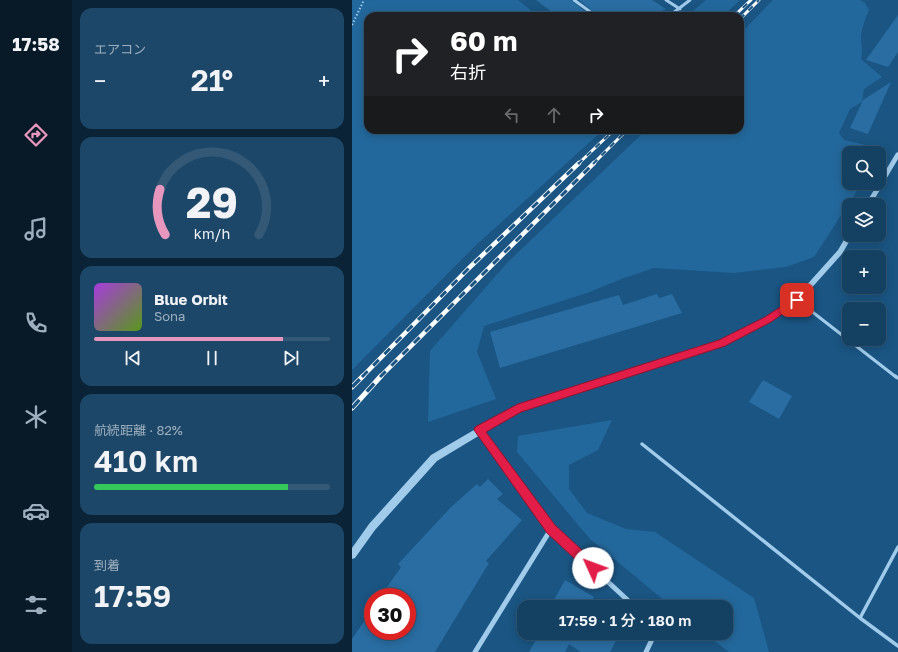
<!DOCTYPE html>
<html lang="ja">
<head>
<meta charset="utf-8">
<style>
  :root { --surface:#144062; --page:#1d4768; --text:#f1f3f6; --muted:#9dafbe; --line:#335977; --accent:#e797bd }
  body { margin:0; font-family:"Golos Text","Noto Sans JP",sans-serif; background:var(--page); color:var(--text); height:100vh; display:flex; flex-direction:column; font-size:15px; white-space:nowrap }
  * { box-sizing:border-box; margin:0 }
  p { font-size:13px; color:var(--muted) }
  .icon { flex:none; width:22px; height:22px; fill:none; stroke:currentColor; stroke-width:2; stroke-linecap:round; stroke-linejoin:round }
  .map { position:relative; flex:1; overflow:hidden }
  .sheet { display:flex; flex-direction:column; gap:8px; padding:8px; background:#0b2336; width:280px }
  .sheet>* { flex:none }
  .top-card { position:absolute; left:12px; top:12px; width:380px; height:122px; border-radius:12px; box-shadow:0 2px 10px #0003,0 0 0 1px var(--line); background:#202124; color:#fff; overflow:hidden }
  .buttons { position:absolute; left:490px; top:146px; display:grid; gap:8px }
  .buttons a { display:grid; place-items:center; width:44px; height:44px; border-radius:8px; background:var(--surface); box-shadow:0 2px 10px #0003,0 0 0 1px var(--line); font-size:20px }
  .speed { position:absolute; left:12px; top:588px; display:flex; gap:8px; font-size:20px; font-weight:700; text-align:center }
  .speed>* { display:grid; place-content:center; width:52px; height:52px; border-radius:50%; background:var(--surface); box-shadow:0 2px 10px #0003,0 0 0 1px var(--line); line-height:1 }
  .speed .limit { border:6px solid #d22; background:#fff; color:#111 }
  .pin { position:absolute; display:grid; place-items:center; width:34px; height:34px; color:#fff; margin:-17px; border-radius:8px; box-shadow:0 2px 6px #0006 }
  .me { position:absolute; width:44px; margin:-22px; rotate:313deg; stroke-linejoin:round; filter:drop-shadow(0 0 3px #0008) }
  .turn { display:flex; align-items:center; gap:14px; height:84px; padding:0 20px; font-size:18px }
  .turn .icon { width:52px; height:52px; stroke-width:2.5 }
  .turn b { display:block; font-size:28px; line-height:34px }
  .lanes { display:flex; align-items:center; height:38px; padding:0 20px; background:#0003; justify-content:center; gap:20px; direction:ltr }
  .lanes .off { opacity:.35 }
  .big { font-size:30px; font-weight:600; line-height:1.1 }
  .sheet .widget { flex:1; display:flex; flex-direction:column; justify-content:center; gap:6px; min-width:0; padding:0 14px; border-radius:12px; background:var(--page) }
  .sheet .dial { align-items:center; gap:0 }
  .dial svg { height:104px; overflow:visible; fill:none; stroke:var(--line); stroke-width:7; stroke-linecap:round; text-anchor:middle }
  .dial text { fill:var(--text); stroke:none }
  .song { display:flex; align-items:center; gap:12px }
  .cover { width:48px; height:48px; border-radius:6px; background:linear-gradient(135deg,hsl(280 70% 55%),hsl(90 70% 35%)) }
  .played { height:4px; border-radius:2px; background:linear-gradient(90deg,var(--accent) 80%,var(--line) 80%) }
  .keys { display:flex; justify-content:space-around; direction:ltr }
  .heat { display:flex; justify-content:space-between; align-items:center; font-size:22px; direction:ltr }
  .charge { height:6px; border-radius:3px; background:linear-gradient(90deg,#34c759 82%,var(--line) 0) }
  .trip { position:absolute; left:165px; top:600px; width:216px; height:40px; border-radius:12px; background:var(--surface); box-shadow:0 2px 10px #0003,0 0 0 1px var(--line); font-weight:600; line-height:40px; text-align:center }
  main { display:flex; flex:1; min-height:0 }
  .tabs { display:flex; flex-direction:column; width:72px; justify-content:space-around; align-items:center; background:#081a27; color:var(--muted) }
  .tabs .icon { width:28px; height:28px }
  .tabs .active { color:var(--accent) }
  .tabs b { font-size:18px; color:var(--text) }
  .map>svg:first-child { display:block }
  .green { fill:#23689c }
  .building { fill:#296da2 }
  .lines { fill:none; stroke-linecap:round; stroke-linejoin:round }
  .path { stroke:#a0cbeb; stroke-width:2; stroke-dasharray:1.5 2; stroke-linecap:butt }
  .service-far1 { stroke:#a0cbeb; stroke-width:3 }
  .service { stroke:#a0cbeb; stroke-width:3.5 }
  .minor-far1 { stroke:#a0cbeb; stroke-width:3 }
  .minor { stroke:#a0cbeb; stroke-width:5 }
  .tertiary { fill:#a0cbeb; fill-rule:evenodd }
  .rail-far2-casing { stroke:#fff; stroke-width:3 }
  .rail-far1-casing { stroke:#fff; stroke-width:4.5 }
  .rail-casing { stroke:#fff; stroke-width:5 }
  .rail-far2 { stroke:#1a5583; stroke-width:2; stroke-dasharray:6; stroke-linecap:butt }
  .rail-far1 { stroke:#1a5583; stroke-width:3; stroke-dasharray:8; stroke-linecap:butt }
  .rail { stroke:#1a5583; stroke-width:3.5; stroke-dasharray:11; stroke-linecap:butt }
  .route { fill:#e11d48; stroke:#92132f }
</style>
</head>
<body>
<main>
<nav class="tabs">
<b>17:58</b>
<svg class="icon active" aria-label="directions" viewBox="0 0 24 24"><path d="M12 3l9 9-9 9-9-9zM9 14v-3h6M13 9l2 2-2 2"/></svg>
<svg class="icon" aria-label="music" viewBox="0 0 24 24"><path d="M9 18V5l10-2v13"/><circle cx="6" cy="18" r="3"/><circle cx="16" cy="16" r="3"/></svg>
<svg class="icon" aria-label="phone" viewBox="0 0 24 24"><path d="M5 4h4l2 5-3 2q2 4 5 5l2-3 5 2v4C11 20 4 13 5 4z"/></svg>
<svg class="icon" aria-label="climate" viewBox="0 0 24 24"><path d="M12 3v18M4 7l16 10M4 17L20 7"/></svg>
<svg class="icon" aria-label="car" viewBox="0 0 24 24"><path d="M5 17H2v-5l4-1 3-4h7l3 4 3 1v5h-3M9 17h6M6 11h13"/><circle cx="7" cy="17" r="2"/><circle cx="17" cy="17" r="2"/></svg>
<svg class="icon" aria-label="filters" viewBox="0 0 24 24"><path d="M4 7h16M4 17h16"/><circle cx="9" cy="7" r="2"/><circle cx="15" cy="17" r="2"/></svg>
</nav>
<section class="sheet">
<div class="widget"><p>エアコン</p>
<div class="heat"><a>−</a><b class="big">21°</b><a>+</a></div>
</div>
<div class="widget dial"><svg viewBox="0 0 100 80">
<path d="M14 69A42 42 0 1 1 86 69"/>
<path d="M14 69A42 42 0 0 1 10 34" stroke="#e797bd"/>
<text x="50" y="56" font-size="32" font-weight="700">29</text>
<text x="50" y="72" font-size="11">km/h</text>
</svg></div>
<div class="widget">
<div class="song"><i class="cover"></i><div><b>Blue Orbit</b><p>Sona</p></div></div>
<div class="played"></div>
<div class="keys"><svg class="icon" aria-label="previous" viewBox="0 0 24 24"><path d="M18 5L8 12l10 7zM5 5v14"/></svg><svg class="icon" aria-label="pause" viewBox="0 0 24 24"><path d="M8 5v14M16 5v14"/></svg><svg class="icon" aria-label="next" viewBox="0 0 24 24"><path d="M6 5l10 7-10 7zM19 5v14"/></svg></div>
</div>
<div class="widget"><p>航続距離 · 82%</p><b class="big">410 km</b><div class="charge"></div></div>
<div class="widget"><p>到着</p><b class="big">17:59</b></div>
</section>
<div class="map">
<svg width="546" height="652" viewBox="0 0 546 652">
  <rect width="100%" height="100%" fill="#1a5583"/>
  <path class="green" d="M0 0H166L186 16H16V130H251L122 247 0 370Z
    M354 0H388L371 16H335Z
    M421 0H508L513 3 517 10C513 19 510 27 509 36 509 45 511 50 509 59L530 77 512 89 510 102 498 109 487 133 492 140 531 149 527 156V153H497V183H510L462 257 434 267 382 273 302 268 272 278 235 293 132 326 125 352 144 399 76 422 78 351 155 263 294 130H388V34Z
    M260 420 246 450 217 465V489L235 513 274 529 303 532 402 598 417 652H377L352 633H374V607H320L238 539 165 452 166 436Z"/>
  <path class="building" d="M184 0H219L239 16H205Z
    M227 0H300L314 9 298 16H247Z
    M546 15V52L536 67 514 60Z
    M539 82 516 134 498 128 511 100Z
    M305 294 307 298 320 294 330 313 148 368 138 332 267 295 271 305Z
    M411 380 440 396 427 419 397 402Z
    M136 479 151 494 145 499 170 520 134 561 137 563 83 652H0V639L21 608V631H55V597H28L49 567 46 564 99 507 125 484 128 487Z
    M213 580 242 597 236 607H198Z
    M188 633H268L258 652H229L217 644 213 652H177Z"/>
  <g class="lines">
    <path class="path" d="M0 25 12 0"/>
    <path class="service-far1" d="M445 300 544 377"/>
    <path class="service" d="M543 376 546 378
      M290 444 508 618 546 646
      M508 618 546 547"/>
    <path class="minor-far1" d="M222 0 244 16
      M314 0 328 9
      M317 16 338 0"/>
    <path class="minor" d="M127 431 199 529 283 607
      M123 652 199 529
      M294 652 303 633"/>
    <path class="tertiary" d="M546 152V159L519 205H513L544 153Z
      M496 233H497V235H501L490 254 447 302 418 322 372 345 168 411 85 461 23 530 3 558 0 559V548L17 524 79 455 163 406 367 341 414 318 443 298 486 250Z"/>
    <g class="rail-far2-casing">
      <path id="rail-far2" d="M382 16 399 0
        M388 19 407 0
        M226 164 262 130
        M241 164 275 130"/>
    </g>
    <g class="rail-far1-casing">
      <path id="rail-far1" d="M10 377 116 269 227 163
        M28 377 242 163"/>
    </g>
    <g class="rail-casing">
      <path id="rail" d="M0 387 11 376
        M0 408 29 376"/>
    </g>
    <use href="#rail-far2" class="rail-far2"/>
    <use href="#rail-far1" class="rail-far1"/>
    <use href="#rail" class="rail"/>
  </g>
  <path class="route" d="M445 296 448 297V302L419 322 373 346 169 412 134 432 203 525 245 564 247 568 245 572 241 574 237 572 195 533 122 430 123 427 166 404 367 340 413 317Z"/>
</svg>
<div class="buttons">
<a><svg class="icon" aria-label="search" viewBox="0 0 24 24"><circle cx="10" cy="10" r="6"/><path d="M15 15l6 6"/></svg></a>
<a><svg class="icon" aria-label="layers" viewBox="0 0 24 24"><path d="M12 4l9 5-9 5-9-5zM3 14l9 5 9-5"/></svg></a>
<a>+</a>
<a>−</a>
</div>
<div class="speed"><div class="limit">30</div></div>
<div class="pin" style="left:445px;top:300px;background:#d93025"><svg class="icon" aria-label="arrive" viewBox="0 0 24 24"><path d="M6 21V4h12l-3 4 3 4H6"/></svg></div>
<svg class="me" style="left:241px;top:568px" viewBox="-20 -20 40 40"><circle r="19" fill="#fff"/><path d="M0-13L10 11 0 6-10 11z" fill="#e11d48"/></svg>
<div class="trip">17:59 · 1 分 · 180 m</div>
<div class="top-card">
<div class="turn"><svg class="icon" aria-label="right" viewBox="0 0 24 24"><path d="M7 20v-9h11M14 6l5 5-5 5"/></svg><div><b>60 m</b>右折</div></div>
<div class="lanes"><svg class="icon off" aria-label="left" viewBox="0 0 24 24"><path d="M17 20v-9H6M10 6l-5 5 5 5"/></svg><svg class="icon off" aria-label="ahead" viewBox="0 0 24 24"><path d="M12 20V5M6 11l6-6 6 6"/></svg><svg class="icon" aria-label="right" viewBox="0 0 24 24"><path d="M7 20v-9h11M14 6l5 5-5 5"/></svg></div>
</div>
</div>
</main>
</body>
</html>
